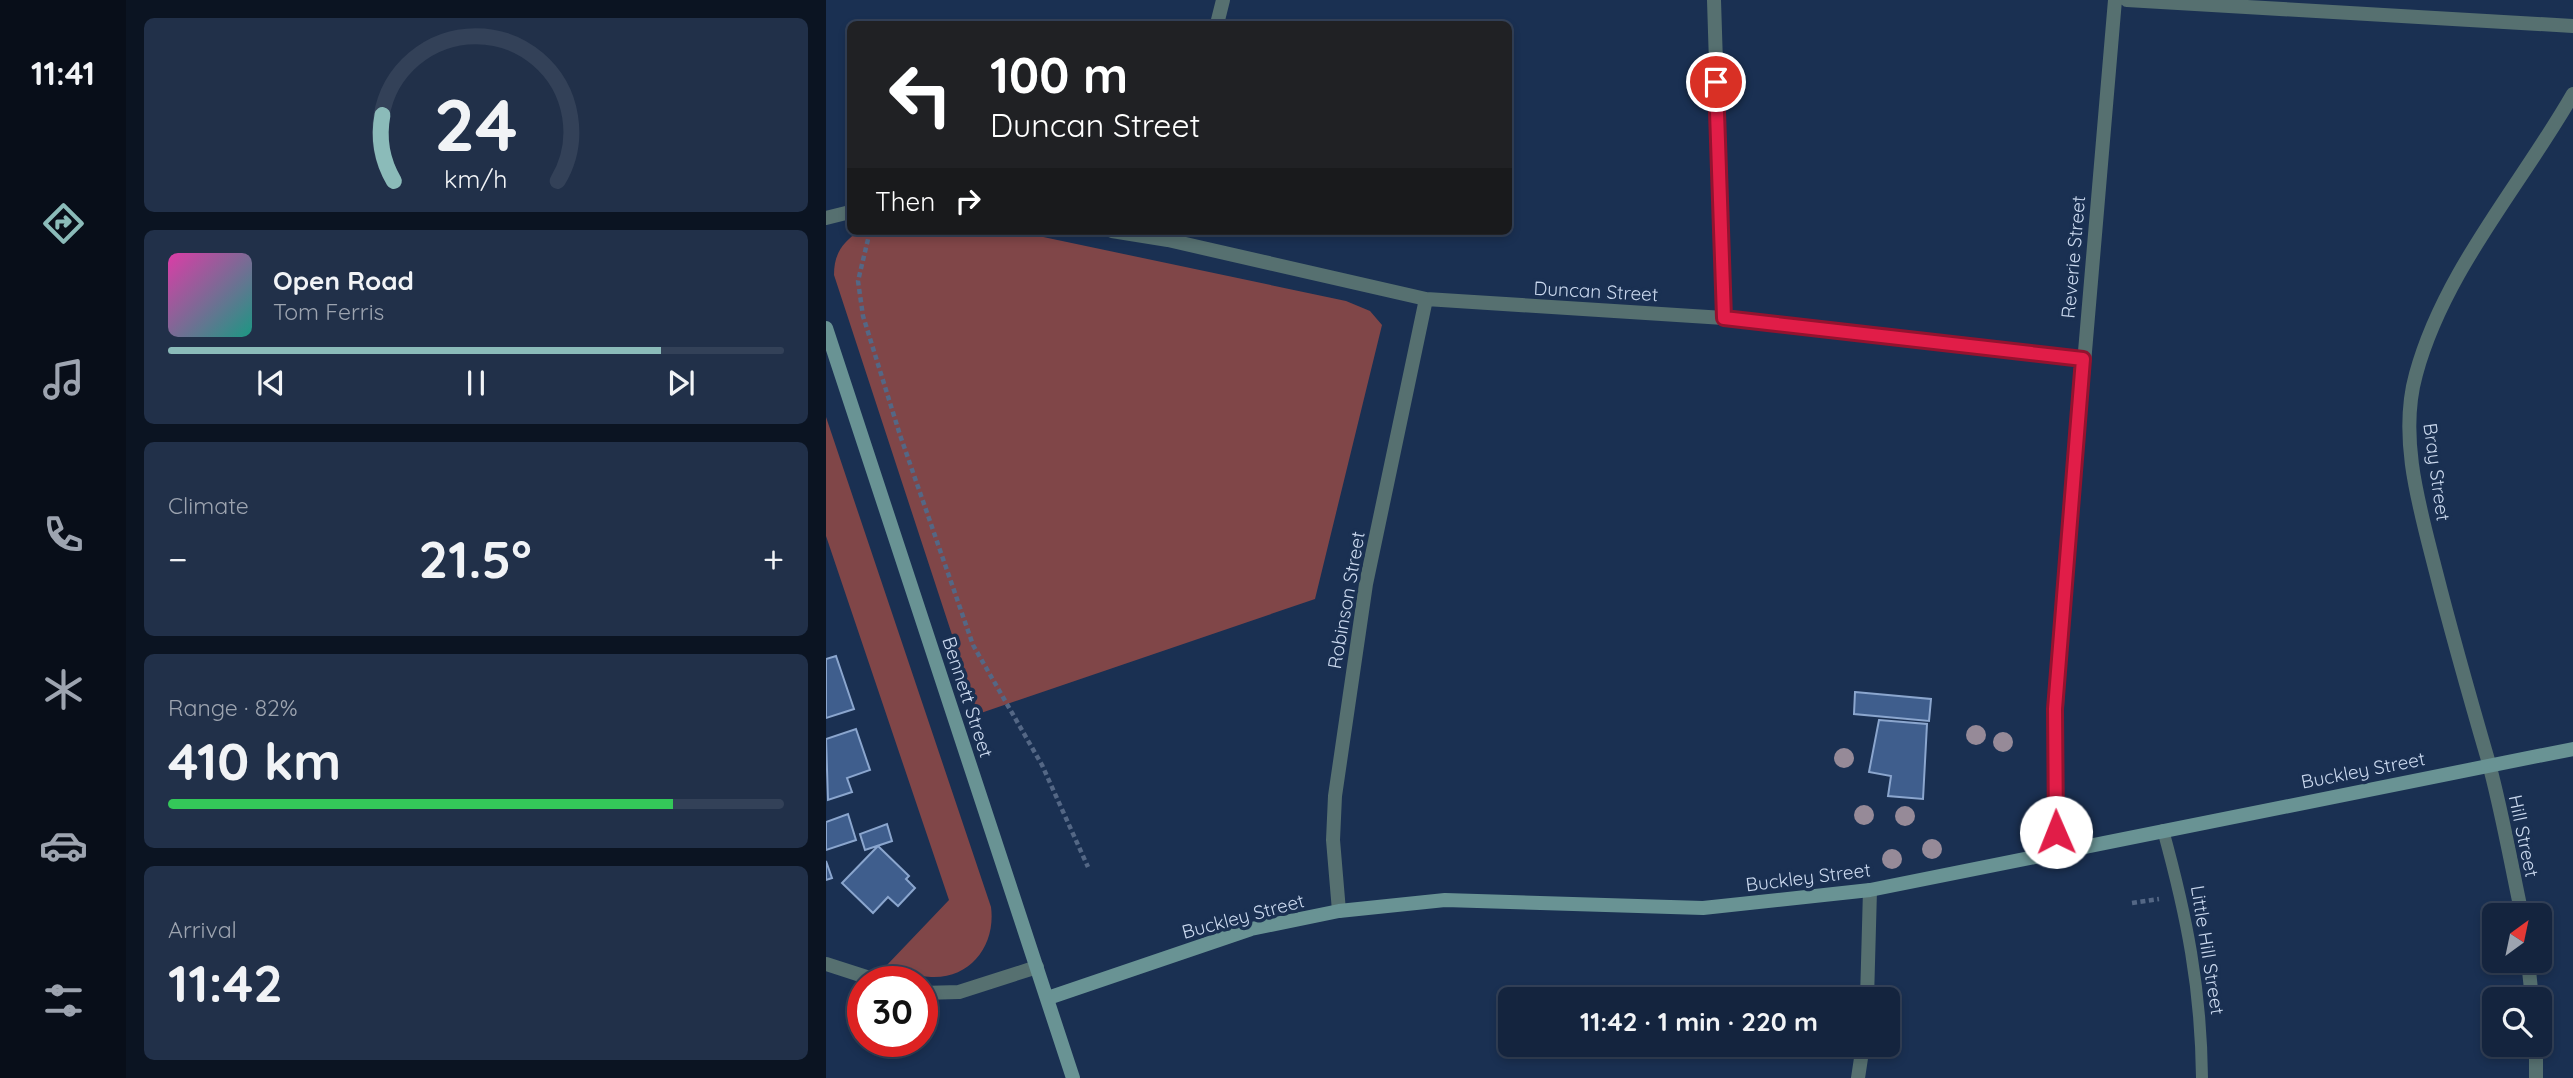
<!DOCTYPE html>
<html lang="en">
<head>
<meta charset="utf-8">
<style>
  :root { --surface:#14243e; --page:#213049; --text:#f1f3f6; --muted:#9da4b0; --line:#334158; --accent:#8bbbb9 }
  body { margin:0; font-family:Quicksand,sans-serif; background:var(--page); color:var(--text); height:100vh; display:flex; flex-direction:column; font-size:26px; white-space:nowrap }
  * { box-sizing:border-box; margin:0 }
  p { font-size:23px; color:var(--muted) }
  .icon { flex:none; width:38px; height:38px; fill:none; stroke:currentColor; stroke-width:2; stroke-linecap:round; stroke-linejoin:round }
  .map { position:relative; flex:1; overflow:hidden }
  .drawer { display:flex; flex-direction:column; gap:18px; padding:18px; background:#0b1422; width:700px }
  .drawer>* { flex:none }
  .hud { position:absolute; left:21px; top:21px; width:665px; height:214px; border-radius:10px; box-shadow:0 4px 10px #0003,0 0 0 2px var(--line); background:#202124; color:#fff; overflow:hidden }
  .needle { width:46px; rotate:33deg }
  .fabs { position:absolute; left:1656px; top:903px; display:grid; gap:14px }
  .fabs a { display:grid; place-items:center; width:70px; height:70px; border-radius:10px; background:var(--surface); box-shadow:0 4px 10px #0003,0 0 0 2px var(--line); font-size:35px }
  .speed { position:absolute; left:21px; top:966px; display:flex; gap:14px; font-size:35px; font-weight:700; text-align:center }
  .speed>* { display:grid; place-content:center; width:91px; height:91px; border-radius:50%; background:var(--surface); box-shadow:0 4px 10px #0003,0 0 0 2px var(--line); line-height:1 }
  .speed .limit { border:10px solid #d22; background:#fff; color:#111 }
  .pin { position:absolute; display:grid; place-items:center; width:60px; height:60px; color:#fff; margin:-30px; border:4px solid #fff; border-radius:50%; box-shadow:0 2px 7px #0007 }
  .me { position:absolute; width:77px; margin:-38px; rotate:359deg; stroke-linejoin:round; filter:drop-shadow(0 0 5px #0008) }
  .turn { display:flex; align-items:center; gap:24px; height:147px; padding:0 28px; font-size:32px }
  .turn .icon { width:91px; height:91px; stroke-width:2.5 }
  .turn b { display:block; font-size:49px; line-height:60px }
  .then { display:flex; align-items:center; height:66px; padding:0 28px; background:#0003; gap:14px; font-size:26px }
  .big { font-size:52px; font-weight:700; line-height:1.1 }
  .drawer .tile { flex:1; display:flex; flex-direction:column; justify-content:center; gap:10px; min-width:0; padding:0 24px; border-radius:10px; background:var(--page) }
  .drawer .dial { align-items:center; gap:0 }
  .dial svg { height:182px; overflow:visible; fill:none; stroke:var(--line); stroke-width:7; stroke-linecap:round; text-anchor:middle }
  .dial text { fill:var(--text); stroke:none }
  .song { display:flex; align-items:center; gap:21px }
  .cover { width:84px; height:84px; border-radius:10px; background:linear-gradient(135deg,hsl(320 70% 55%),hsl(170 70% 35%)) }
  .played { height:7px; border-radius:4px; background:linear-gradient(90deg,var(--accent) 80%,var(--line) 80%) }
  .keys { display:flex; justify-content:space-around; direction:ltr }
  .heat { display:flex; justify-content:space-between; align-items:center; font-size:38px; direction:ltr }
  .charge { height:10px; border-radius:5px; background:linear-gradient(90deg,#34c759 82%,var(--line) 0) }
  .trip { position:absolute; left:672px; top:987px; width:402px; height:70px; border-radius:10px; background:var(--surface); box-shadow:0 4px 10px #0003,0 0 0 2px var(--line); font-weight:700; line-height:70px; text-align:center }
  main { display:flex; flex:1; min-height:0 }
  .tab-bar { display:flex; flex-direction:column; width:126px; justify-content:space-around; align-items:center; background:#080e19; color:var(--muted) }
  .tab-bar .icon { width:49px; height:49px }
  .tab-bar .on { color:var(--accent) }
  .tab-bar b { font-size:32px; color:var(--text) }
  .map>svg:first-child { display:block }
  .green { fill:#804648 }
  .building { fill:#3f5e8d; stroke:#8ba6ce; stroke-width:2 }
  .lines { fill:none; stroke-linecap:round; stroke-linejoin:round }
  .path { stroke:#546785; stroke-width:4.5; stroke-dasharray:5 3.5; stroke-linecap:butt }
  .lane { stroke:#567070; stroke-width:12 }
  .street { stroke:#567070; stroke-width:14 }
  .secondary { stroke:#699394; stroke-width:14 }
  .tree { fill:#968a98 }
  .route-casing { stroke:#92132f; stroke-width:18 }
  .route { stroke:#e11d48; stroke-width:12 }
  .labels { text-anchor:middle; stroke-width:7; stroke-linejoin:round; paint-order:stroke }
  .street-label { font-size:19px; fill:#cad8ee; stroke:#1a3052 }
</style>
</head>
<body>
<main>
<nav class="tab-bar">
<b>11:41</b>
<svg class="icon on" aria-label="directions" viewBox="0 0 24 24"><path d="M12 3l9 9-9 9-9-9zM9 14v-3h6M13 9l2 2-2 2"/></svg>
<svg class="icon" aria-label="music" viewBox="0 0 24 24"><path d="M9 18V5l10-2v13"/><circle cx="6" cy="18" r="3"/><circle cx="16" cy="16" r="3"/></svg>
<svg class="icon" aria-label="phone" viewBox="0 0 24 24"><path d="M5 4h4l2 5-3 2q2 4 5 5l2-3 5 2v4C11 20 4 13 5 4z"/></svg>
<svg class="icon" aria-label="climate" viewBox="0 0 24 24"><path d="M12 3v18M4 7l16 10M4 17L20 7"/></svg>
<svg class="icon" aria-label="car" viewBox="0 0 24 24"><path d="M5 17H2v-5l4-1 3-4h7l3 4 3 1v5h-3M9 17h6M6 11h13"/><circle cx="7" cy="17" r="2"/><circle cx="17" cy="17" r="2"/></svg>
<svg class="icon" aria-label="filters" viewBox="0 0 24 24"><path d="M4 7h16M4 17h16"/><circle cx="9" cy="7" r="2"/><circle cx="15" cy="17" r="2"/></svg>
</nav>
<section class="drawer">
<div class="tile dial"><svg viewBox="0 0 100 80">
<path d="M14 69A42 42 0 1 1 86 69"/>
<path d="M14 69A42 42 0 0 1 9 40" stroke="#8bbbb9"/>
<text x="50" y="56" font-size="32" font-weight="700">24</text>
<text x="50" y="72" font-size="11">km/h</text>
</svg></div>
<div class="tile">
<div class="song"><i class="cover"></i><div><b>Open Road</b><p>Tom Ferris</p></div></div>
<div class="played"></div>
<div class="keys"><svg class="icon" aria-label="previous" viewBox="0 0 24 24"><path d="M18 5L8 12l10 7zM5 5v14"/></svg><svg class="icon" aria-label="pause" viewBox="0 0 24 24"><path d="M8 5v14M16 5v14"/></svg><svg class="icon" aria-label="next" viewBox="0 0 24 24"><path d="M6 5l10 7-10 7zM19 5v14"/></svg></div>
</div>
<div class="tile"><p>Climate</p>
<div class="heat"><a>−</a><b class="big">21.5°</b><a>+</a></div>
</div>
<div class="tile"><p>Range · 82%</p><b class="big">410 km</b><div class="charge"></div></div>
<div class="tile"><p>Arrival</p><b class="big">11:42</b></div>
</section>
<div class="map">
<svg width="1747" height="1078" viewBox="0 0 1747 1078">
  <rect width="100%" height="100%" fill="#1a3052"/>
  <path class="green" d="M33 231H189L520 301 544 311 556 325 489 599 152 714 8 275C8 254 16 243 33 231Z
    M0 417 165 907C170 945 145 979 105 977 90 976 75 970 61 965L123 900 0 536Z"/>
  <path class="building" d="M10 656 28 709 0 718V659Z
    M1029 692 1105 699 1103 721 1028 714Z
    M1053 720 1101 724 1097 799 1062 796 1065 776 1043 772Z
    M30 729 44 770 21 778 26 792 2 800 0 739Z
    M22 814 30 840 0 850V822Z
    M61 824 66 841 39 850 34 834Z
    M52 846 83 876 80 879 89 888 72 906 62 897 47 913 16 883Z
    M0 861 6 878 0 880Z"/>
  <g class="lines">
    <path class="path" d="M44 231 32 281 37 316 74 435 147 645 216 765 262 867
      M1306 903 1333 899"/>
    <path class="lane" d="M1337 830C1361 917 1375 988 1376 1078"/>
    <path class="street" d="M888 0 898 318
      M1301 0 1747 26
      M391 24 397 0
      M0 218 24 212
      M286 231 342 240 600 299 898 318 1257 359
      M1233 853 1229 787 1232 668 1289 0
      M513 911 507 840 509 796 540 584 600 299
      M1696 915C1685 864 1676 811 1662 760 1644 698 1626 635 1610 572 1594 509 1572 438 1590 374 1618 271 1695 185 1747 94
      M1702 961 1706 999
      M0 964 56 982
      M96 993 133 992 211 967
      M1041 999 1044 890
      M1032 1078 1037 1045
      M1710 1078V1045"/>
    <path class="secondary" d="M0 328 247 1078
      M222 998 425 929 513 911 619 900 877 908 1044 890 1747 749"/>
  </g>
  <g class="tree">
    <circle cx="1150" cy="735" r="10"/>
    <circle cx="1177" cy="742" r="10"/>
    <circle cx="1018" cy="758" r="10"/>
    <circle cx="1038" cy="815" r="10"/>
    <circle cx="1079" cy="816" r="10"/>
    <circle cx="1106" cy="849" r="10"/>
    <circle cx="1066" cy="859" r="10"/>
  </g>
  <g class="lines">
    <g class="route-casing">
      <path id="route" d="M890 82 898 318 1257 359 1229 709 1230 832"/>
    </g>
    <use href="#route" class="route"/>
  </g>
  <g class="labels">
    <g class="street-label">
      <text transform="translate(1247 257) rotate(-85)" y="7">Reverie Street</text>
      <text transform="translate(770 291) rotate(3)" y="7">Duncan Street</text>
      <text transform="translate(1611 472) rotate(82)" y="7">Bray Street</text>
      <text transform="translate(520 600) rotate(-80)" y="7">Robinson Street</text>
      <text transform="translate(142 697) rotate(72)" y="7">Bennett Street</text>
      <text transform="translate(1537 770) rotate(-11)" y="7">Buckley Street</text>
      <text transform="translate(1698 836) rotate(78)" y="7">Hill Street</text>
      <text transform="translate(982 877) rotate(-7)" y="7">Buckley Street</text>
      <text transform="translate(417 916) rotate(-15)" y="7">Buckley Street</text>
      <text transform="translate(1382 950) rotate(81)" y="7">Little Hill Street</text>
    </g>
  </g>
</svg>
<div class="fabs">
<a><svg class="needle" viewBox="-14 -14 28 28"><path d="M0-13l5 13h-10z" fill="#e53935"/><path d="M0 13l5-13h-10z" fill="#9da4b0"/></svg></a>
<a><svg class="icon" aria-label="search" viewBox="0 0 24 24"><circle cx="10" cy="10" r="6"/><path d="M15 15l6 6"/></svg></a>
</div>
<div class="speed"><div class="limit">30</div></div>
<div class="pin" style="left:890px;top:82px;background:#d93025"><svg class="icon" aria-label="arrive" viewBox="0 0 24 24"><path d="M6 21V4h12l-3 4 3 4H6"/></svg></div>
<svg class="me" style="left:1230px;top:832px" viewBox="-20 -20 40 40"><circle r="19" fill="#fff"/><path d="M0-13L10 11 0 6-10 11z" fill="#e11d48"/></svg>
<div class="trip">11:42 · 1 min · 220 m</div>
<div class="hud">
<div class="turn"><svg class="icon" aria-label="left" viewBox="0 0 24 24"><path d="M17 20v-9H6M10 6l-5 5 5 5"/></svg><div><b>100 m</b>Duncan Street</div></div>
<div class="then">Then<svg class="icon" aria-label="right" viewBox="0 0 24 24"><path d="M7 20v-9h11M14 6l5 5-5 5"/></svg></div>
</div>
</div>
</main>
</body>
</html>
